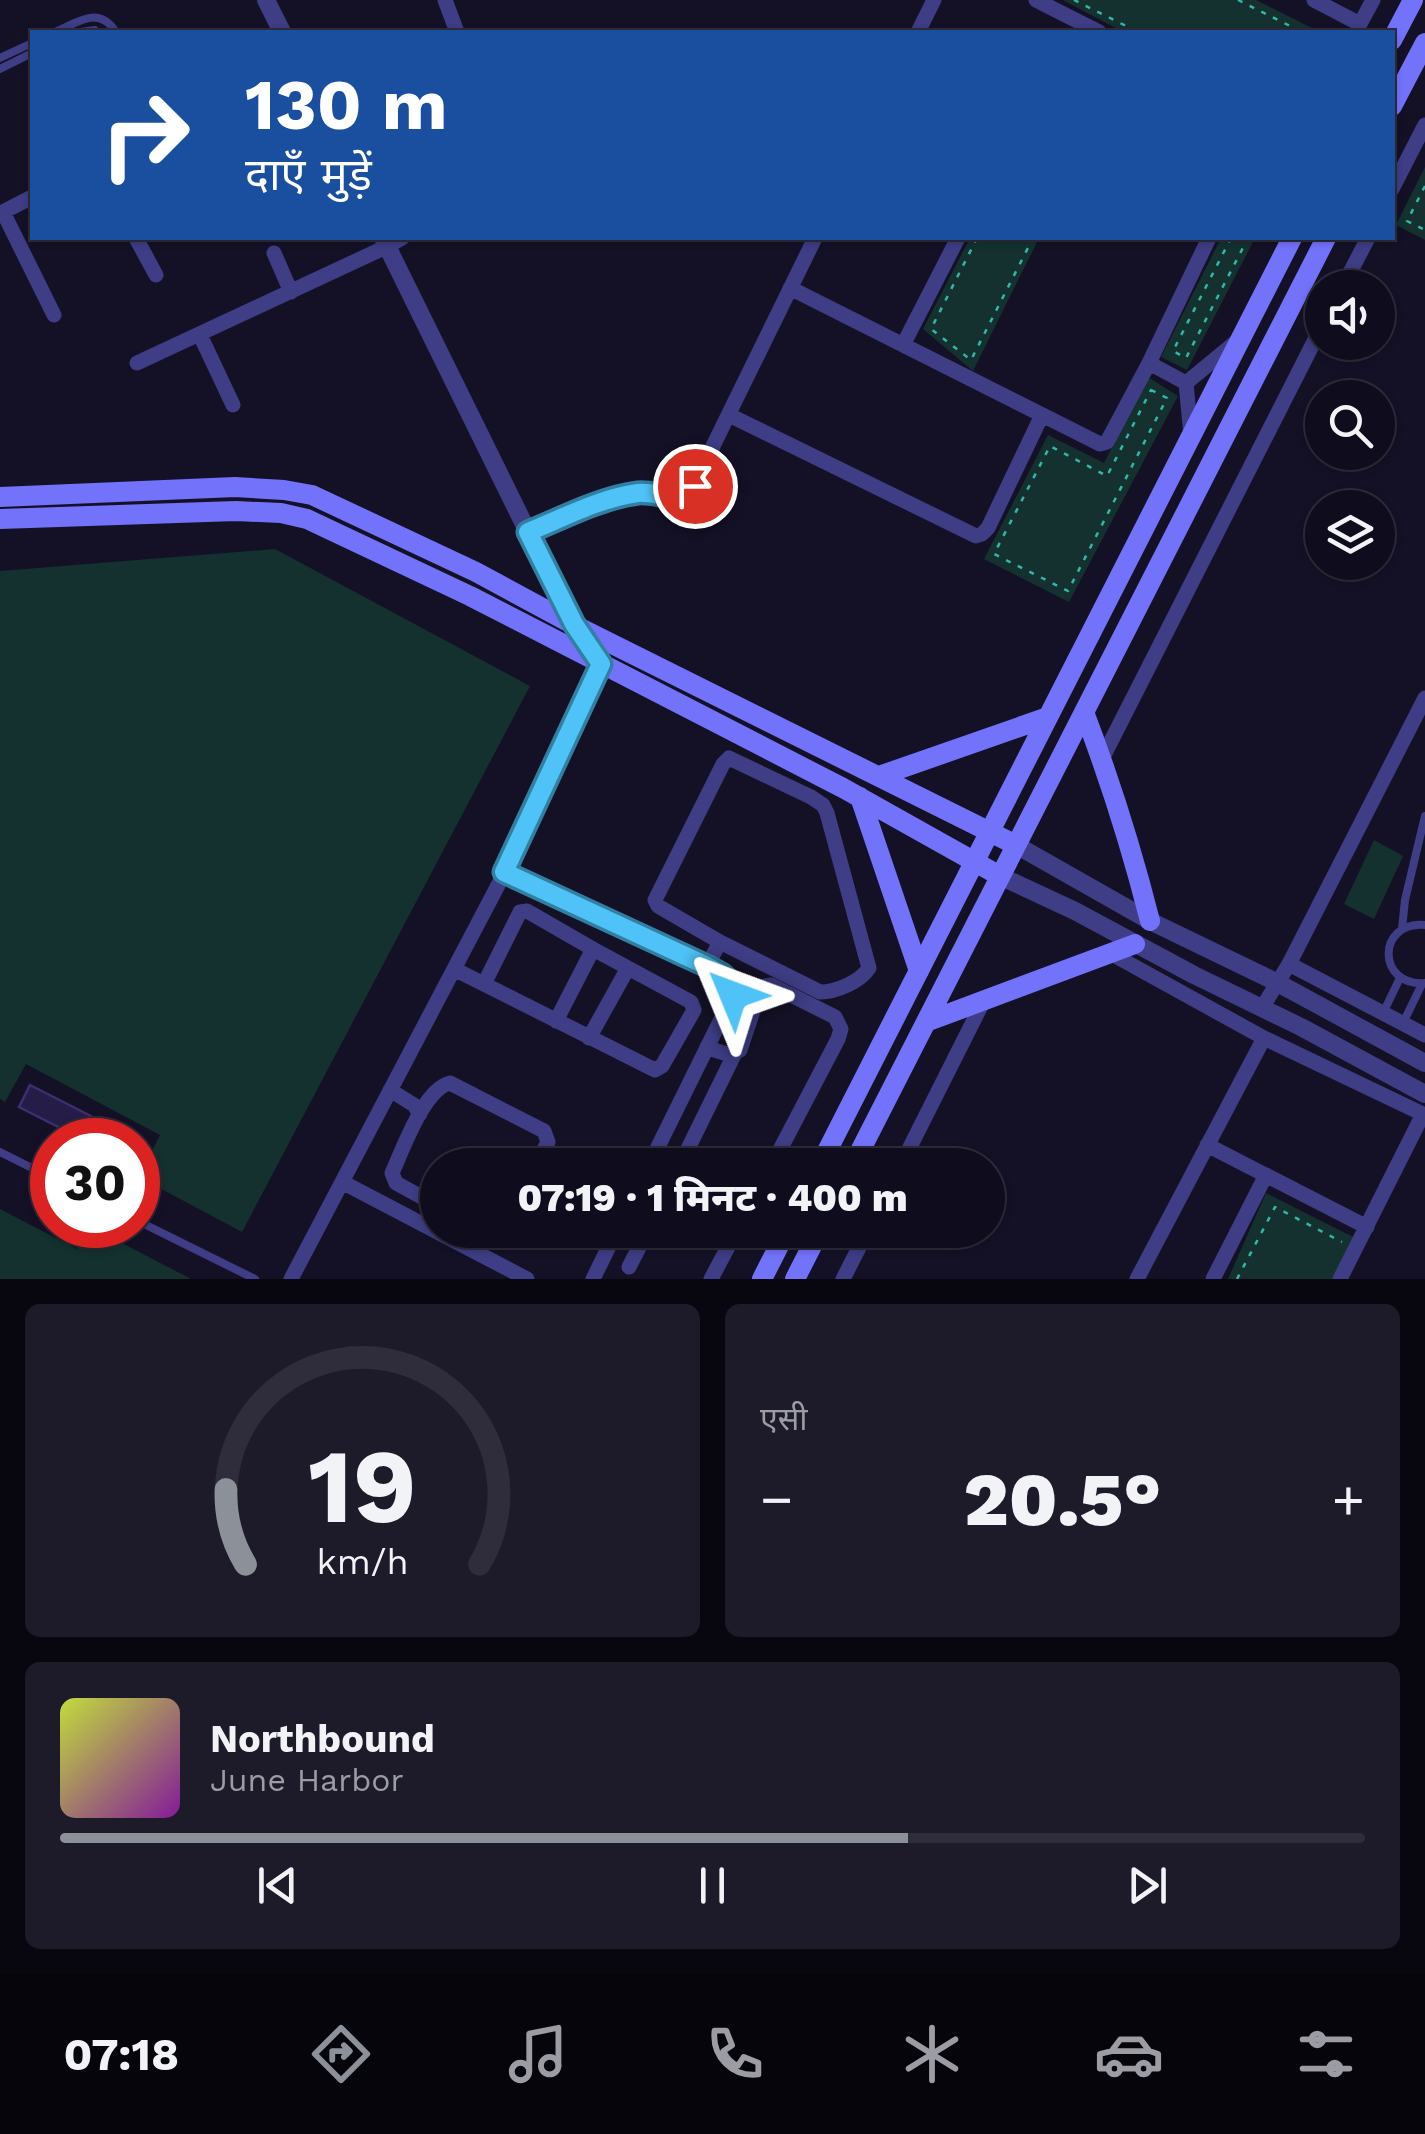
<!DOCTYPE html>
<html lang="hi">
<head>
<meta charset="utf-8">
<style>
  :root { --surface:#0f0d1d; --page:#1d1b2a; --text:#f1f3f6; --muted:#9b9ca4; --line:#2f2d3b; --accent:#8c9099 }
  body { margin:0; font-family:"Work Sans","Noto Sans Devanagari",sans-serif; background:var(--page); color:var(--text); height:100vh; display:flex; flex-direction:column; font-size:38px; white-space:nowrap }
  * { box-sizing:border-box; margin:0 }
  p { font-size:32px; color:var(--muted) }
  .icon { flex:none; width:55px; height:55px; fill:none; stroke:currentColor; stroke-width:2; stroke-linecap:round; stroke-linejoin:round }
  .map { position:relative; height:1279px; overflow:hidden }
  .panel { display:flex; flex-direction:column; gap:25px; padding:25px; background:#080710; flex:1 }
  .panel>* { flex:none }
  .top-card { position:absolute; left:30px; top:30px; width:1365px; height:210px; border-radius:0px; box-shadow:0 2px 8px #0004,0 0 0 2px var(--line); background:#1a4fa0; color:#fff; overflow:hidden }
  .fabs { position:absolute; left:1305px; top:270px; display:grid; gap:20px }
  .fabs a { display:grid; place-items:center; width:90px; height:90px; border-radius:50%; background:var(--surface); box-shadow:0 2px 8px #0004,0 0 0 2px var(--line); font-size:50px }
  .speed { position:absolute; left:30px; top:1118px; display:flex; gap:20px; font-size:50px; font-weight:700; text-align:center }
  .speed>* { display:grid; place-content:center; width:130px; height:130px; border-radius:50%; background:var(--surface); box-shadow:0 2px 8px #0004,0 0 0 2px var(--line); line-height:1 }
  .speed .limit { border:15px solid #d22; background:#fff; color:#111 }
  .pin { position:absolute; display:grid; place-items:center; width:85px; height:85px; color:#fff; margin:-42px; border:5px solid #fff; border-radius:50%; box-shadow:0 2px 10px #0007 }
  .me { position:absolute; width:110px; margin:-55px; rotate:314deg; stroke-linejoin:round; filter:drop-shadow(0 0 8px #0008) }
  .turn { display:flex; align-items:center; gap:35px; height:210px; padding:0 50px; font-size:45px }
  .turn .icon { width:130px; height:130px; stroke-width:2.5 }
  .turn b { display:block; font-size:70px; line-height:85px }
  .big { font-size:75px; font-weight:800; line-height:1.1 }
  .panel .tile { flex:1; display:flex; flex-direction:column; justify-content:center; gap:15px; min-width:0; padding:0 35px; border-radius:15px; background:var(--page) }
  .panel .dial { align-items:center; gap:0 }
  .dial svg { height:260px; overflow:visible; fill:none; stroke:var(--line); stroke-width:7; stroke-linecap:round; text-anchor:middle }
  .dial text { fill:var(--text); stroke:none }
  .song { display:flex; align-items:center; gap:30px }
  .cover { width:120px; height:120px; border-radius:15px; background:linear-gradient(135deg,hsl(70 70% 55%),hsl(290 70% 35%)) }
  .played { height:10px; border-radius:5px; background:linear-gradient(90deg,var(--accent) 65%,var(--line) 65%) }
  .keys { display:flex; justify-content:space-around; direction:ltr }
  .heat { display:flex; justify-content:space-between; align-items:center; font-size:55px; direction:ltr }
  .panel .tiles { flex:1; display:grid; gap:25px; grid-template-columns:1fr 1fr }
  .tile:last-child { grid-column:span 2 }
  .trip { position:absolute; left:420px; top:1148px; width:585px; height:100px; border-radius:50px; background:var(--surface); box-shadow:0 2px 8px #0004,0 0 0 2px var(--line); font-weight:800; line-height:100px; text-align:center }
  .tabs { display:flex; height:160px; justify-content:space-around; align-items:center; background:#06050c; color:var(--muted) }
  .tabs .icon { width:70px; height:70px }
  .tabs .selected { color:var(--accent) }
  .tabs b { font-size:45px; color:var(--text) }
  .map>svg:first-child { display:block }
  .green { fill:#14312f }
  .building { fill:#251d48; stroke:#3c3073; stroke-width:2.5 }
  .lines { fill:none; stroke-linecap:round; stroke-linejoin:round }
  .path { stroke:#34b6ab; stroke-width:2.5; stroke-dasharray:5 8; stroke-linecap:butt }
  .service { stroke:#3e3d85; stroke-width:8 }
  .minor { stroke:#3e3d85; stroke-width:15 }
  .tertiary { stroke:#3e3d85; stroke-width:18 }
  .secondary { stroke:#7372fb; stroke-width:20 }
  .route-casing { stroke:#337fa1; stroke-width:25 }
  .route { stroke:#4fc3f7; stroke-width:18 }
</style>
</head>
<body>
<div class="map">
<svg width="1425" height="1279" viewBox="0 0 1425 1279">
  <rect width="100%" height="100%" fill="#141127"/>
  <path class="green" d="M1063 0H1256L1320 32H1123Z
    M1425 167V240L1396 225Z
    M970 238H1039L973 371 923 329Z
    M1221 238H1255L1187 370 1161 357Z
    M1148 377 1178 396 1069 602 984 559 1048 435 1104 463Z
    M275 549 530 686 242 1232 139 1177 160 1135 26 1064 5 1102 0 1099V571Z
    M1374 840 1403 856 1374 919 1344 904Z
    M1266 1193 1355 1238 1335 1279H1228Z
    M0 1209 77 1249 89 1226 191 1279H0Z"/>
  <path class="building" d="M30 1085 138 1140H84L19 1107Z"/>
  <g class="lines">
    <path class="path" d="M1074 0 1138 32
      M1238 0 1302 32
      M1425 186 1407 221 1425 230
      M977 238 931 329 971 360 1033 238
      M1231 238 1173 351 1186 358 1248 238
      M1151 390 1167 398 1068 591 994 554 1050 446 1107 476Z
      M1237 1279 1275 1207 1342 1242"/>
    <path class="service" d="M55 32C79 22 98 5 116 32
      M81 32 95 30 97 32
      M0 58 32 43
      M0 69 32 53
      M1425 925C1376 921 1377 987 1425 983
      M1402 929 1405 900 1425 816
      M1383 1013 1400 978
      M1403 1023 1422 984
      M0 1152 52 1178
      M138 1221 255 1279"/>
    <path class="minor" d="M445 0 457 32
      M1036 0 1099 32
      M1314 0 1360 24 1373 0
      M918 32 934 0
      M1392 189 1425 125
      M32 197 3 212 54 315
      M136 238 156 275
      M274 253 291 292
      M790 288 1100 444 1107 442 1149 363 1209 238
      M1342 288 1368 238
      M200 335 233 405
      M903 345 958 238
      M137 363 388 246 402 238
      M1149 363 1186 383
      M1186 383 1237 341
      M1186 383 1191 436
      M729 415 976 536 982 534 988 528 1042 415
      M528 532C562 519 597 500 634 494 654 491 673 500 689 495L815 238
      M1102 759 1322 326
      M505 872 707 966 723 975 733 985V995L649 1165
      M1110 953 1264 1038 1425 1115
      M1289 964 1425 1035
      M707 966 720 942 658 906 655 900 723 764 729 758 811 797 823 805 827 813 869 968C860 982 836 992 820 992L720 942
      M454 969 655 1070 662 1066 694 1010 691 1002 593 949 527 911 520 912 484 984
      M1262 1008 1289 964 1425 698
      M556 1021 593 949
      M589 1038 628 968
      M707 1047C719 1052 729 1057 740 1050L760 990 765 986 771 985 835 1017 841 1029 838 1039 772 1165
      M390 1090 414 1105 420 1114
      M1207 1145 1367 1227
      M680 1165 735 1053
      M901 1165 984 1000
      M342 1182 527 1279
      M438 1206 396 1183 392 1173C403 1149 424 1089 450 1083L544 1131 548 1142 536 1165
      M480 1230C488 1235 496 1240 502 1230
      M629 1267 648 1230
      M291 1279 505 872 601 664
      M593 1279 617 1230
      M711 1279 737 1230
      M843 1279 868 1230
      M1137 1279 1264 1038
      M1213 1279 1266 1175
      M1340 1279 1423 1114"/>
    <path class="tertiary" d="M266 0 282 32
      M383 238 554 585 574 625 601 664
      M1016 845 1150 921 1276 982 1425 1063
      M1000 876 1075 911 1194 975 1301 1027 1425 1094"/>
    <path class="secondary" d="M1392 40 1413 0
      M1392 106 1425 43
      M0 497 235 487 284 490 312 495 476 572 574 625 1016 845
      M0 519 236 511 281 513 307 519 470 596 843 788 1000 876
      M1084 712C1110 780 1132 850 1150 921
      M879 776 1048 717
      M860 797 919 971
      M926 1022 1135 944
      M820 1165 1292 238
      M853 1165 1326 238
      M762 1279 787 1230
      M795 1279 820 1230"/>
  </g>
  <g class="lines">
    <g class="route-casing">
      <path id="route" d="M695 486C682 507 660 491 638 493 600 498 563 518 528 532L574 624 601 664 504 872 707 966 723 975 733 985V995"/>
    </g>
    <use href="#route" class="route"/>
  </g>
</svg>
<div class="fabs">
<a><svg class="icon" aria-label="sound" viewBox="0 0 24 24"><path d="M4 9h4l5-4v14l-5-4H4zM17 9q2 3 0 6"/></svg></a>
<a><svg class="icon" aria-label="search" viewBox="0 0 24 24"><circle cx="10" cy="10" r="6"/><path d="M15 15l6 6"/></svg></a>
<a><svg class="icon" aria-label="layers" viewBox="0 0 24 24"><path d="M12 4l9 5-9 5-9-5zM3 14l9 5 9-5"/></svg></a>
</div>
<div class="speed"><div class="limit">30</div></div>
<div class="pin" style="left:695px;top:486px;background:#d93025"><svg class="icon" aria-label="arrive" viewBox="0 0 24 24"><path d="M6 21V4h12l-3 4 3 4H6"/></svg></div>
<svg class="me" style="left:733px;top:995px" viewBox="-20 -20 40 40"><path d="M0-17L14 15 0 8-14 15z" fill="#4fc3f7" stroke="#fff" stroke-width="4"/></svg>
<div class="trip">07:19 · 1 मिनट · 400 m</div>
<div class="top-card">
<div class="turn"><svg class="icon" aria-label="right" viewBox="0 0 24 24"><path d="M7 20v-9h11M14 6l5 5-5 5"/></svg><div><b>130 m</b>दाएँ मुड़ें</div></div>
</div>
</div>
<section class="panel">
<div class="tiles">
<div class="tile dial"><svg viewBox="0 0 100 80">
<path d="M14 69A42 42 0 1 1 86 69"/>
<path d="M14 69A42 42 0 0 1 8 46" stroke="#8c9099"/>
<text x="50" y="56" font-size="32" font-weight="700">19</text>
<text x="50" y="72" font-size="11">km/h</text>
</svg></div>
<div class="tile"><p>एसी</p>
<div class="heat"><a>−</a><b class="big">20.5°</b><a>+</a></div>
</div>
<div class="tile">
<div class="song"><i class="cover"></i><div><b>Northbound</b><p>June Harbor</p></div></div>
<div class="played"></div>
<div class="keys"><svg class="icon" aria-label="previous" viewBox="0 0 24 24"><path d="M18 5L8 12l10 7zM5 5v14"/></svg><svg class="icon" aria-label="pause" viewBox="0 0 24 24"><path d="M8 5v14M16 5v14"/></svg><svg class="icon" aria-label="next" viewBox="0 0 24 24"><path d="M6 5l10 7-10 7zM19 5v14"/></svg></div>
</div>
</div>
</section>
<nav class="tabs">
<b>07:18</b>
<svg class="icon selected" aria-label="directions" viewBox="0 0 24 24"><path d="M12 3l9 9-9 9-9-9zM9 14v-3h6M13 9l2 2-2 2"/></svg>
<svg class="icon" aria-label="music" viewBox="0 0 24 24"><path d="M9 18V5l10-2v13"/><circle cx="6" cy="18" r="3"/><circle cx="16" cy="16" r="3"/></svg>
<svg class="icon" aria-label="phone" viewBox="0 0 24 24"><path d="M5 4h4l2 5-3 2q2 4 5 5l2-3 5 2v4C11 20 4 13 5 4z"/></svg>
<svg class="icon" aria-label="climate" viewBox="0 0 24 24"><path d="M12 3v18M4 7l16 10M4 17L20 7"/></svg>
<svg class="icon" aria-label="car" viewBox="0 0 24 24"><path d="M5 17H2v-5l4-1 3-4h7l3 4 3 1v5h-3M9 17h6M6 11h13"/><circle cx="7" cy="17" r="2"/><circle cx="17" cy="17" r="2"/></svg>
<svg class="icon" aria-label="filters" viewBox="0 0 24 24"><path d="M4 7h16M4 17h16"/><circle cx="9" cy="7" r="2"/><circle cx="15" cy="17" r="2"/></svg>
</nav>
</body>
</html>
